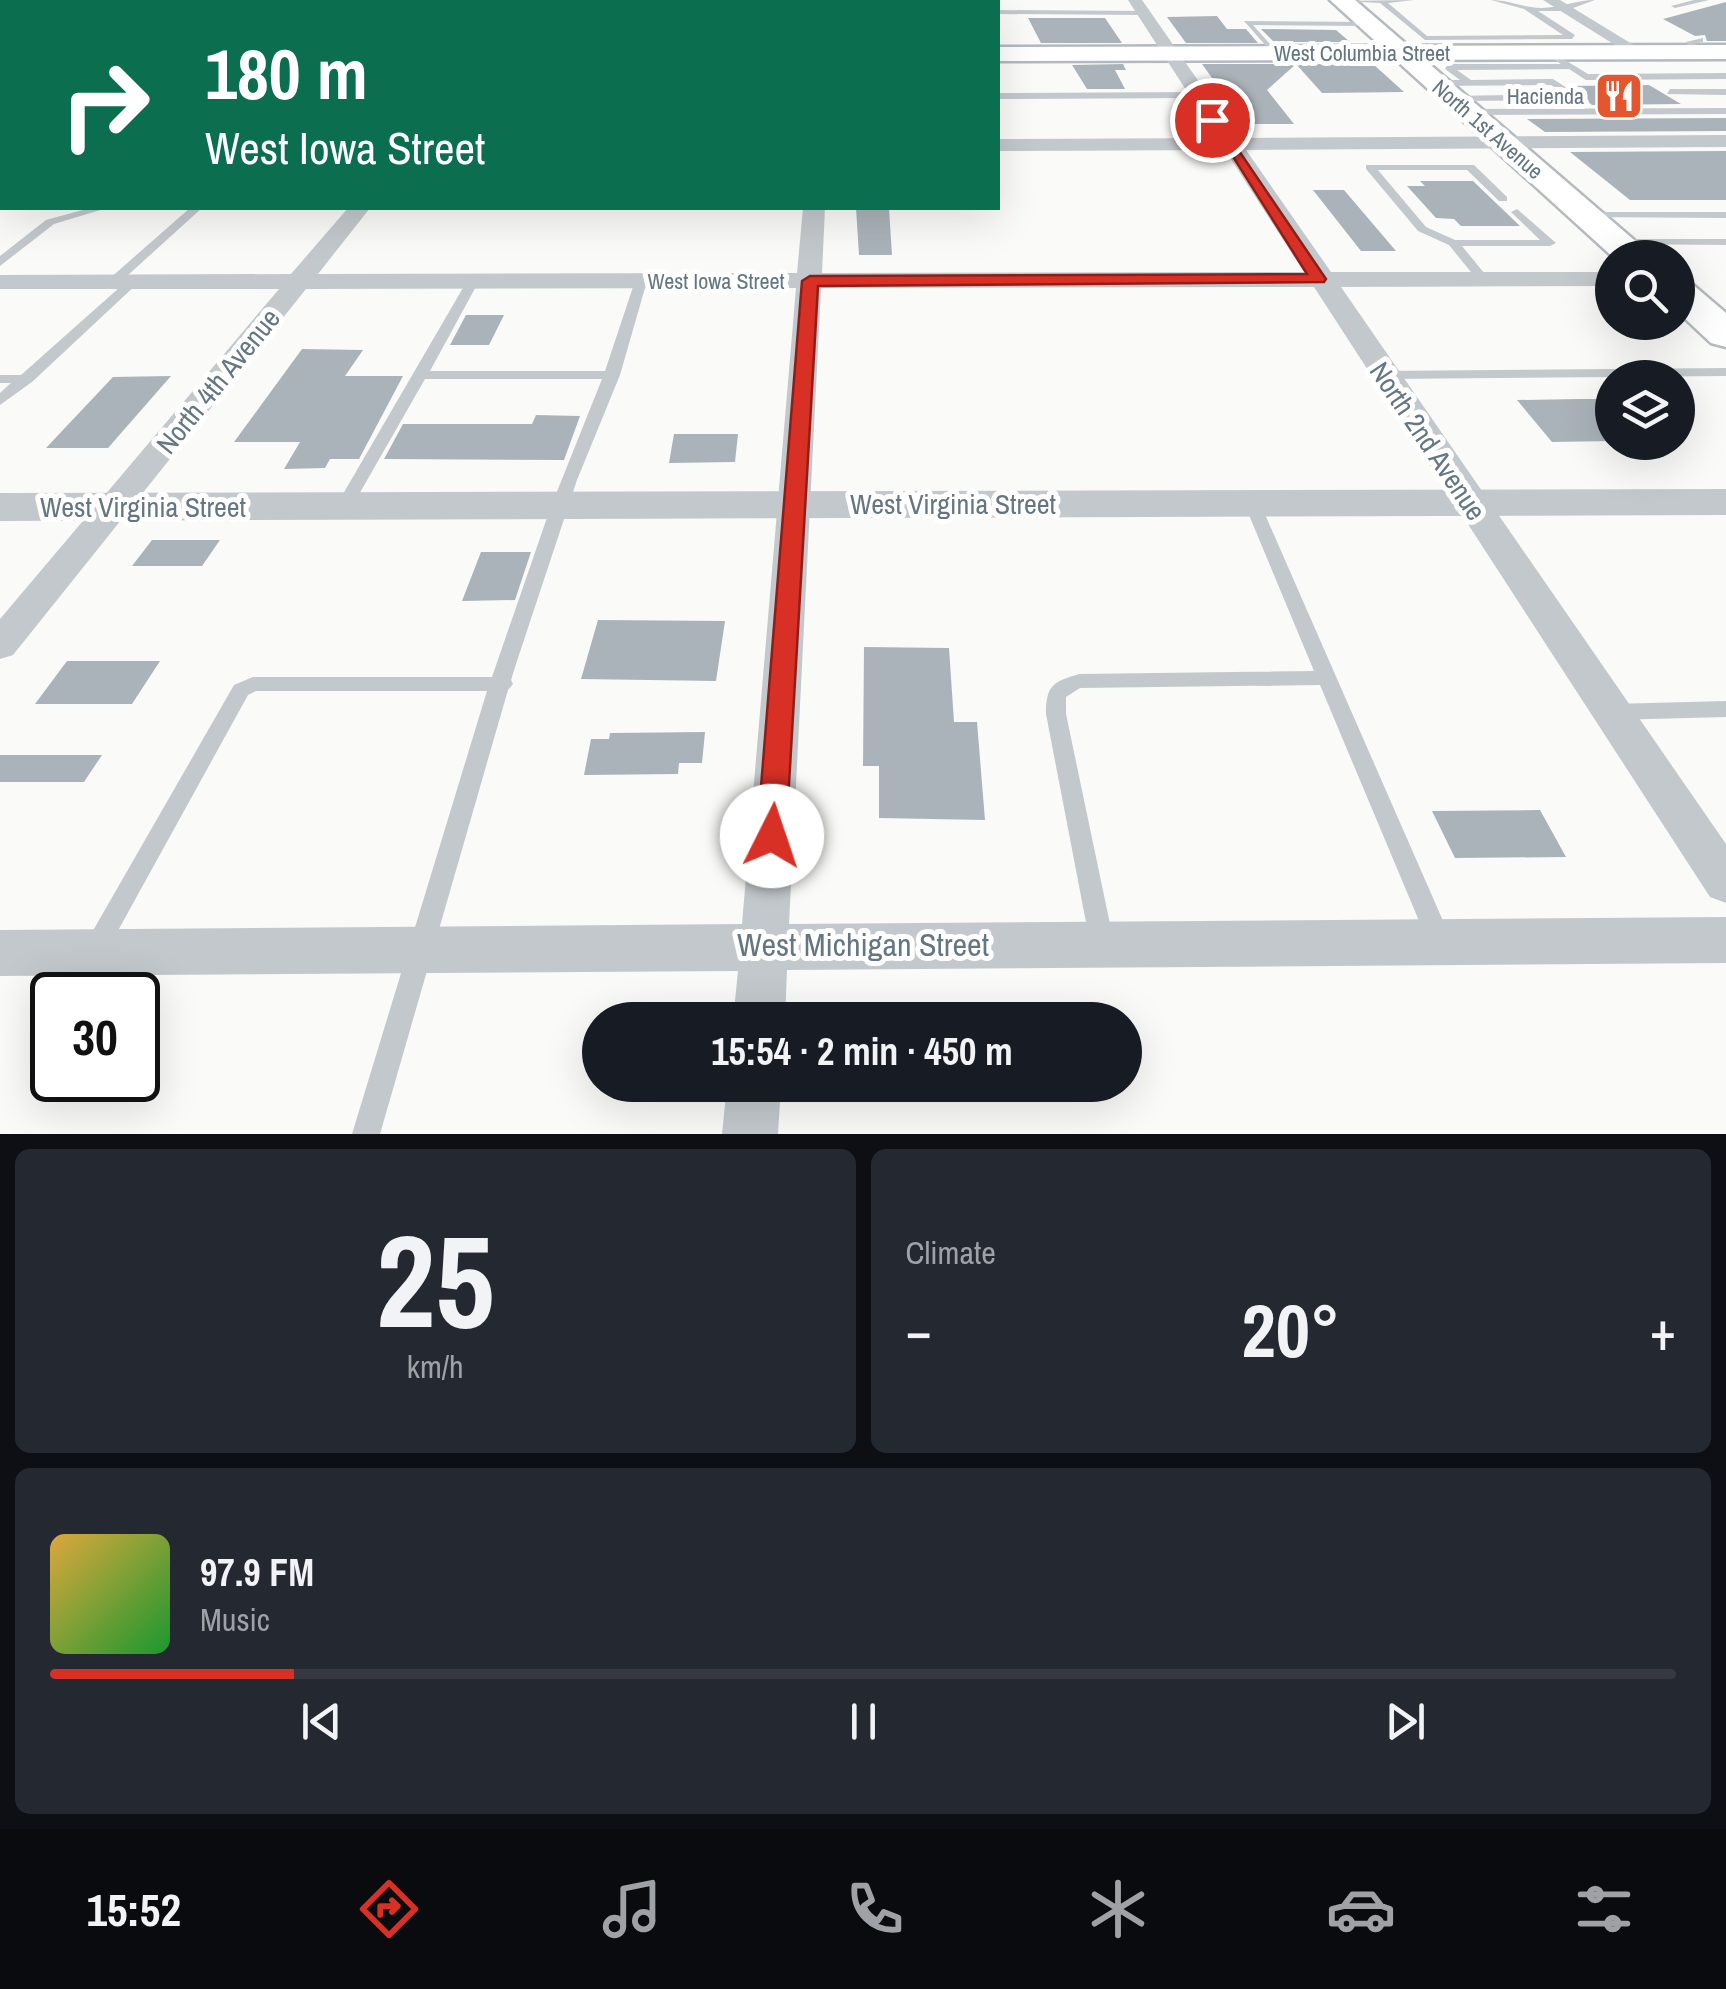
<!DOCTYPE html>
<html lang="en">
<head>
<meta charset="utf-8">
<style>
  :root { --surface:#171b24; --page:#242831; --text:#f1f3f6; --muted:#9ea1a6; --line:#363941; --accent:#d93025 }
  body { margin:0; font-family:"Archivo Narrow",sans-serif; background:var(--page); color:var(--text); height:100vh; display:flex; flex-direction:column; font-size:38px; white-space:nowrap }
  * { box-sizing:border-box; margin:0 }
  p { font-size:32px; color:var(--muted) }
  .icon { flex:none; width:55px; height:55px; fill:none; stroke:currentColor; stroke-width:2; stroke-linecap:round; stroke-linejoin:round }
  .map { position:relative; height:1134px; overflow:hidden }
  .drawer { display:flex; flex-direction:column; gap:15px; padding:15px; background:#0d0f14; flex:1 }
  .drawer>* { flex:none }
  .banner { position:absolute; left:0px; top:0px; width:1000px; height:210px; box-shadow:0 10px 40px #0002; background:#0b6e4f; color:#fff; overflow:hidden }
  .buttons { position:absolute; left:1595px; top:240px; display:grid; gap:20px }
  .buttons a { display:grid; place-items:center; width:100px; height:100px; border-radius:50%; background:var(--surface); box-shadow:0 10px 40px #0002; font-size:50px }
  .speed { position:absolute; left:30px; top:972px; display:flex; gap:20px; font-size:50px; font-weight:700; text-align:center }
  .speed>* { display:grid; place-content:center; width:130px; height:130px; border-radius:50%; background:var(--surface); box-shadow:0 10px 40px #0002; line-height:1 }
  .speed .limit { border:5px solid #111; border-radius:15px; background:#fff; color:#111 }
  .pin { position:absolute; display:grid; place-items:center; width:85px; height:85px; color:#fff; margin:-42px; border:5px solid #fff; border-radius:50%; box-shadow:0 2px 10px #0007 }
  .me { position:absolute; width:110px; margin:-55px; rotate:4deg; stroke-linejoin:round; filter:drop-shadow(0 0 8px #0008) }
  .turn { display:flex; align-items:center; gap:35px; height:210px; padding:0 40px; font-size:45px }
  .turn .icon { width:130px; height:130px; stroke-width:2.5 }
  .turn b { display:block; font-size:70px; line-height:85px }
  .big { font-size:75px; font-weight:700; line-height:1.1 }
  .drawer .widget { flex:1; display:flex; flex-direction:column; justify-content:center; gap:15px; min-width:0; padding:0 35px; border-radius:15px; background:var(--page) }
  .drawer .dial { align-items:center; gap:0 }
  .dial b { font-size:130px; line-height:1 }
  .song { display:flex; align-items:center; gap:30px }
  .cover { width:120px; height:120px; border-radius:15px; background:linear-gradient(135deg,hsl(40 70% 55%),hsl(130 70% 35%)) }
  .played { height:10px; border-radius:5px; background:linear-gradient(90deg,var(--accent) 15%,var(--line) 15%) }
  .keys { display:flex; justify-content:space-around; direction:ltr }
  .heat { display:flex; justify-content:space-between; align-items:center; font-size:55px; direction:ltr }
  .drawer .tiles { flex:1; display:grid; gap:15px; grid-template-columns:1fr 1fr }
  .widget:last-child { grid-column:span 2 }
  .trip { position:absolute; left:582px; top:1002px; width:560px; height:100px; border-radius:50px; background:var(--surface); box-shadow:0 10px 40px #0002; font-weight:700; line-height:100px; text-align:center }
  .menu { display:flex; height:160px; justify-content:space-around; align-items:center; background:#090b0e; color:var(--muted) }
  .menu .icon { width:70px; height:70px }
  .menu .on { color:var(--accent) }
  .menu b { font-size:45px; color:var(--text) }
  .map>svg:first-child { display:block }
  .building { fill:#aab3b9 }
  .lines { fill:none; stroke-linecap:round; stroke-linejoin:round }
  .secondary-casing { stroke:#b3babf; stroke-width:5 }
  .primary-casing { stroke:#b5babe; stroke-width:5 }
  .service { fill:#c3c8cc; fill-rule:evenodd }
  .minor { fill:#c3c8cc; fill-rule:evenodd }
  .tertiary { fill:#c3c8cc; fill-rule:evenodd }
  .secondary { fill:#fff; fill-rule:evenodd }
  .primary { fill:#fff; fill-rule:evenodd }
  .route { fill:#d93025; stroke:#8d1f18; stroke-width:2.5 }
  .labels { text-anchor:middle; stroke-width:10; stroke-linejoin:round; paint-order:stroke }
  .far-street-label { font-size:22px; fill:#657683; stroke:#fff }
  .far-poi-label { font-size:22px; fill:#657683; stroke:#fff; text-anchor:end }
  .street-label { font-size:28px; fill:#657683; stroke:#fff }
  .near-street-label { font-size:32px; fill:#657683; stroke:#fff }
</style>
</head>
<body>
<div class="map">
<svg width="1726" height="1134" viewBox="0 0 1726 1134">
  <rect width="100%" height="100%" fill="#fafaf8"/>
  <path class="building" d="M1726 2V41H1707L1705 35 1695 36 1663 19Z
    M1217 16 1227 29H1246L1258 43H1186L1167 17Z
    M1028 18H1105L1122 43H1041Z
    M1261 29 1336 30 1350 42H1274Z
    M1123 64 1126 70H1115L1125 89H1087L1072 65Z
    M1202 64H1373L1404 92 1322 93 1296 64 1267 90 1294 124H1245Z
    M1649 85 1681 104 1592 105 1570 86Z
    M1726 118V131L1545 132 1527 119Z
    M1726 151V200H1630L1570 152Z
    M1420 181H1473L1520 226H1461L1454 219 1436 218 1407 186H1425Z
    M1313 190H1344L1396 251H1361Z
    M856 208H889L892 255H859Z
    M466 315H504L489 345H450Z
    M302 349 363 350 345 376H403L359 459H330L325 468 284 469 300 442H234Z
    M171 376 108 448H46L113 377Z
    M1578 399H1612V441L1552 442 1517 400Z
    M536 415 580 416 564 460 384 459 403 424H532Z
    M674 434H738L735 462 669 463Z
    M152 540H220L202 566H132Z
    M481 552H531L515 600 462 601Z
    M598 620 725 621 716 681 581 679Z
    M864 647 949 648 954 722H977L985 820 879 818V766H863Z
    M67 661H160L132 704H35Z
    M705 732 702 763H679L678 774 584 775 591 739H609L610 733Z
    M0 755H102L84 782H0Z
    M1540 810 1566 857 1455 858 1432 811Z"/>
  <g class="lines">
    <g class="secondary-casing">
      <path id="secondary" d="M1726 45V59L998 61V47Z
        M0 48H2V62H0Z"/>
    </g>
    <g class="primary-casing">
      <path id="primary" d="M1330 0H1355L1655 258H1614Z
        M1678 280 1692 284 1726 313V347L1711 343 1678 312Z"/>
    </g>
    <path class="service" d="M918 0H926V2H919Z
      M1414 0 1388 3 1427 36 1563 35 1524 9 1491 0C1506 0 1517 5 1531 7 1554 11 1573 0 1595 0L1565 11H1538L1575 35 1572 39 1425 40 1380 3 1338 1Z
      M1694 0H1709L1675 8 1671 6Z
      M998 10 1143 11 1147 13 1143 15 998 14Z
      M1244 21 1366 22 1370 24 1366 26 1253 25 1278 53 1274 55Z
      M1703 38V42L1695 43 1701 52 1694 54 1686 42Z
      M1542 46 1588 74 1726 73V79L1586 80 1569 69 1457 70 1471 80 1553 79 1578 95 1575 100 1452 101 1449 96 1565 94 1551 85 1434 86 1430 83 1434 80H1460L1445 69 1448 64H1561L1539 50Z
      M1670 89H1726V95L1667 94Z
      M998 93 1195 92 1200 95 1195 98 998 99Z
      M1726 108V114L1469 115 1464 112 1469 109Z
      M1366 165H1474L1507 197V201H1499L1467 170H1378L1426 227 1455 240H1540L1513 214 1511 212 1517 209 1556 243 1550 246H1462L1489 279 1479 282 1449 245 1418 231 1366 169Z
      M90 208H107L54 224 0 266V256L46 220Z
      M190 208H202L117 285H109V279Z
      M1588 212H1726V218L1584 217V213Z
      M1619 239H1726V245L1615 244 1613 242Z
      M473 277 479 281 430 371H605L635 281 641 277 647 281 620 375 577 480 516 664 511 680 513 684 508 690 380 1134H352L487 691H256L248 695 104 956 95 960 86 956 83 948 234 685 253 677H492L550 509 602 379H425L350 510 344 511 336 506 467 281Z
      M129 279 139 282 32 382 0 405V393L11 383H0V375H21Z
      M1726 368V376L1383 379 1376 375 1383 371Z
      M1252 498 1260 503 1451 939 1448 947 1439 950 1430 947 1320 685 1080 688 1066 697V714L1114 943 1111 951 1102 954 1093 951 1090 943 1046 714C1046 685 1053 682 1079 674L1314 671 1244 503Z
      M1726 701V717L1612 720 1605 718 1602 712 1605 706 1612 704Z"/>
    <path class="minor" d="M821 0H835V2H821Z
      M1128 0H1142L1238 138 1726 135V147L1246 150 1331 272H1612V286L1341 287 1726 844V903L1710 897 1314 287 821 288 789 924 1726 917V963L787 970 785 1020H733L738 971 0 976V930L742 924 796 288 306 289 13 655 0 659V619L279 289H0V275L291 274 348 208H370L318 274 797 273 803 208H825L822 273 1304 272 1225 150 998 151V139L1217 138Z
      M1543 0H1560L1645 52 1631 55Z
      M0 9 2 10V18L0 19Z
      M0 140H2V152H0Z
      M727 1085H781L778 1134H722Z"/>
    <path class="tertiary" d="M1726 489V515L0 521V493Z"/>
    <use href="#secondary" class="secondary"/>
    <use href="#primary" class="primary"/>
  </g>
  <path class="route" d="M1208 117H1216L1326 279 1324 282 818 286 786 836 782 844 772 848 761 844 757 836 802 281 810 276 1307 274Z"/>
  <defs>
    <g id="restaurant-square" transform="scale(2.5)"><rect x="-9" y="-9" width="18" height="18" rx="4" fill="#e4572e" stroke="#fff"/><path d="M-5-6h1v4h1v-4h1v4h1v-4h1v5L-1.5 .5V6h-2V.5L-5-1ZM5-6V6H3V1.5H1.5Q1.5-4 5-6Z" fill="#fff"/></g>
  </defs>
  <g fill-rule="evenodd">
    <use href="#restaurant-square" x="1619" y="96"/>
  </g>
  <g class="labels">
    <g class="far-street-label">
      <text x="1362" y="61">West Columbia Street</text>
      <text transform="translate(1488 129) rotate(41)" y="8">North 1st Avenue</text>
      <text x="716" y="289">West Iowa Street</text>
    </g>
    <g class="far-poi-label">
      <text x="1584" y="104">Hacienda</text>
    </g>
    <g class="street-label">
      <text transform="translate(218 381) rotate(-51)" y="10">North 4th Avenue</text>
      <text transform="translate(1428 441) rotate(56)" y="10">North 2nd Avenue</text>
      <text x="953" y="514">West Virginia Street</text>
      <text x="143" y="517">West Virginia Street</text>
    </g>
    <g class="near-street-label">
      <text x="863" y="956">West Michigan Street</text>
    </g>
  </g>
</svg>
<div class="buttons">
<a><svg class="icon" aria-label="search" viewBox="0 0 24 24"><circle cx="10" cy="10" r="6"/><path d="M15 15l6 6"/></svg></a>
<a><svg class="icon" aria-label="layers" viewBox="0 0 24 24"><path d="M12 4l9 5-9 5-9-5zM3 14l9 5 9-5"/></svg></a>
</div>
<div class="speed"><div class="limit">30</div></div>
<div class="pin" style="left:1212px;top:120px;background:#d93025"><svg class="icon" aria-label="arrive" viewBox="0 0 24 24"><path d="M6 21V4h12l-3 4 3 4H6"/></svg></div>
<svg class="me" style="left:772px;top:836px" viewBox="-20 -20 40 40"><circle r="19" fill="#fff"/><path d="M0-13L10 11 0 6-10 11z" fill="#d93025"/></svg>
<div class="trip">15:54 · 2 min · 450 m</div>
<div class="banner">
<div class="turn"><svg class="icon" aria-label="right" viewBox="0 0 24 24"><path d="M7 20v-9h11M14 6l5 5-5 5"/></svg><div><b>180 m</b>West Iowa Street</div></div>
</div>
</div>
<section class="drawer">
<div class="tiles">
<div class="widget dial"><b>25</b><p>km/h</p></div>
<div class="widget"><p>Climate</p>
<div class="heat"><a>−</a><b class="big">20°</b><a>+</a></div>
</div>
<div class="widget">
<div class="song"><i class="cover"></i><div><b>97.9 FM</b><p>Music</p></div></div>
<div class="played"></div>
<div class="keys"><svg class="icon" aria-label="previous" viewBox="0 0 24 24"><path d="M18 5L8 12l10 7zM5 5v14"/></svg><svg class="icon" aria-label="pause" viewBox="0 0 24 24"><path d="M8 5v14M16 5v14"/></svg><svg class="icon" aria-label="next" viewBox="0 0 24 24"><path d="M6 5l10 7-10 7zM19 5v14"/></svg></div>
</div>
</div>
</section>
<nav class="menu">
<b>15:52</b>
<svg class="icon on" aria-label="directions" viewBox="0 0 24 24"><path d="M12 3l9 9-9 9-9-9zM9 14v-3h6M13 9l2 2-2 2"/></svg>
<svg class="icon" aria-label="music" viewBox="0 0 24 24"><path d="M9 18V5l10-2v13"/><circle cx="6" cy="18" r="3"/><circle cx="16" cy="16" r="3"/></svg>
<svg class="icon" aria-label="phone" viewBox="0 0 24 24"><path d="M5 4h4l2 5-3 2q2 4 5 5l2-3 5 2v4C11 20 4 13 5 4z"/></svg>
<svg class="icon" aria-label="climate" viewBox="0 0 24 24"><path d="M12 3v18M4 7l16 10M4 17L20 7"/></svg>
<svg class="icon" aria-label="car" viewBox="0 0 24 24"><path d="M5 17H2v-5l4-1 3-4h7l3 4 3 1v5h-3M9 17h6M6 11h13"/><circle cx="7" cy="17" r="2"/><circle cx="17" cy="17" r="2"/></svg>
<svg class="icon" aria-label="filters" viewBox="0 0 24 24"><path d="M4 7h16M4 17h16"/><circle cx="9" cy="7" r="2"/><circle cx="15" cy="17" r="2"/></svg>
</nav>
</body>
</html>
